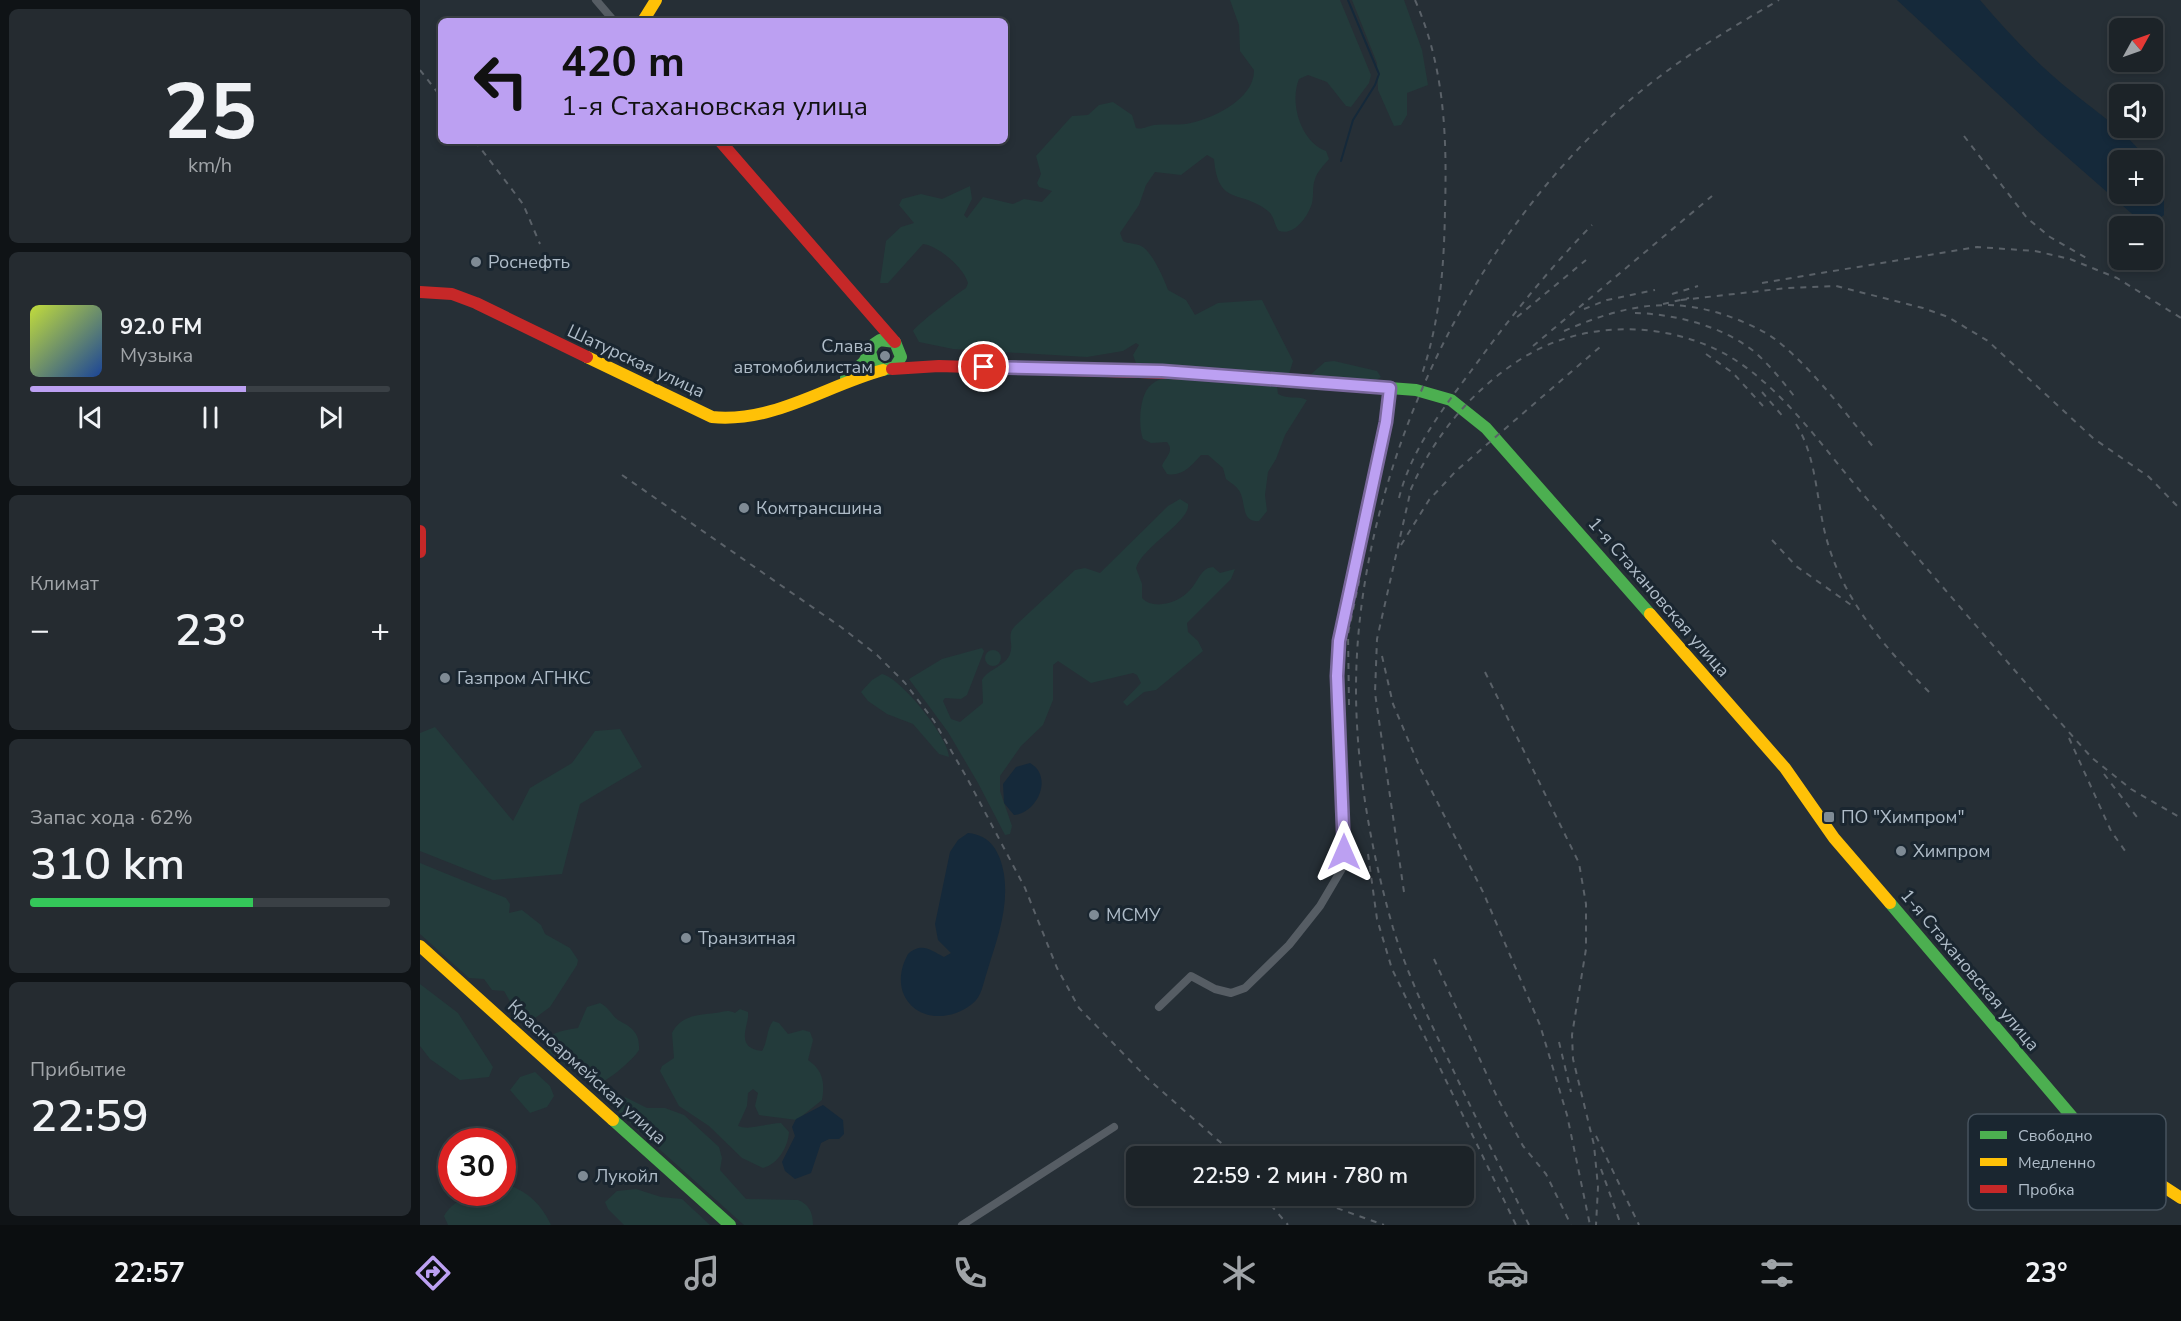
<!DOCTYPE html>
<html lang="ru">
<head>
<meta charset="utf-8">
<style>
  :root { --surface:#1c2328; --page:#252b30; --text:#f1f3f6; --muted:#a0a4a8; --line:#3a4045; --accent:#bca0f2 }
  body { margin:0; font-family:"Nunito Sans",sans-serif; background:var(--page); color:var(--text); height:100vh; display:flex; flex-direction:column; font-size:22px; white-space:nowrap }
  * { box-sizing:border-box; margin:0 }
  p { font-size:20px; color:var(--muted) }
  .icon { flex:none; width:33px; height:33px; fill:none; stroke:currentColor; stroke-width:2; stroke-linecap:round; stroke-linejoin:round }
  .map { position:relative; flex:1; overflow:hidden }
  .details { display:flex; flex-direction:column; gap:9px; padding:9px; background:#0f1316; width:420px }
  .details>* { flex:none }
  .banner { position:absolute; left:18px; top:18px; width:570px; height:126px; border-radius:9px; box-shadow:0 3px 9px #0003,0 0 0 2px var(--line); background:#bca0f2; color:#111; overflow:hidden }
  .needle { width:39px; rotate:50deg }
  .fabs { position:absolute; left:1689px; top:18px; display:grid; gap:12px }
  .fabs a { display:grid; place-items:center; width:54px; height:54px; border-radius:9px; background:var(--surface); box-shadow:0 3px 9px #0003,0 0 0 2px var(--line); font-size:30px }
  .speed { position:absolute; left:18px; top:1128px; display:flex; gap:12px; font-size:30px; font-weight:700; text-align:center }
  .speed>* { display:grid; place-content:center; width:78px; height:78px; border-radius:50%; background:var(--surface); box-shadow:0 3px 9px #0003,0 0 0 2px var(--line); line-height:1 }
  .speed .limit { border:9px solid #d22; background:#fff; color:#111 }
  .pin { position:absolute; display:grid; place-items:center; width:51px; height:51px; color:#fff; margin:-26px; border:3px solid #fff; border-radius:50%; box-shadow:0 2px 6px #0007 }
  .me { position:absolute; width:66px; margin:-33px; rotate:0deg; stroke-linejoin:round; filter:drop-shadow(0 0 4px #0008) }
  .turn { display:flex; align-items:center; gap:21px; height:126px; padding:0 24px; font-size:27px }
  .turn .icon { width:78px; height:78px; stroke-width:2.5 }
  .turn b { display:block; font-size:42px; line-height:51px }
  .big { font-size:45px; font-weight:600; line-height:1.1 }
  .details .tile { flex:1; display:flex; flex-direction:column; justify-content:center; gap:9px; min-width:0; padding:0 21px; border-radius:9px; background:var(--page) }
  .details .dial { align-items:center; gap:0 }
  .dial b { font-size:78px; line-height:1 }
  .song { display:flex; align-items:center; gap:18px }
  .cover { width:72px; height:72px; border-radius:9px; background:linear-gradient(135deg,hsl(70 70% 55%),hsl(220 70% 35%)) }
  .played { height:6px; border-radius:3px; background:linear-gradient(90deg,var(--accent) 60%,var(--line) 60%) }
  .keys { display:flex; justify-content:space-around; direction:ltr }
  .heat { display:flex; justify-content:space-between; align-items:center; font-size:33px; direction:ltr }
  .charge { height:9px; border-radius:4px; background:linear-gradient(90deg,#34c759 62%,var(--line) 0) }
  .trip { position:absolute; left:706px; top:1146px; width:348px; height:60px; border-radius:9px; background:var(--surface); box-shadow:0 3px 9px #0003,0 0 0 2px var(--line); font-weight:600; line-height:60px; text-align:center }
  .tab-bar { display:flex; height:96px; justify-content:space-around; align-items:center; background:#0b0e10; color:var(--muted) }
  .tab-bar .icon { width:42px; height:42px }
  .tab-bar .active { color:var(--accent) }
  .tab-bar b { font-size:27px; color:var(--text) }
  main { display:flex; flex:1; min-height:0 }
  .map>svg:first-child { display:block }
  .green { fill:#233b3b }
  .water { fill:#15293a }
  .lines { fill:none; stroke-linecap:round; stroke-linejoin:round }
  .stream { stroke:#15293a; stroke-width:2 }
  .street { stroke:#565d64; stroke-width:8 }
  .fast { stroke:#4caf50; stroke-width:12 }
  .slow { stroke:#ffc107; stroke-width:12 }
  .jam { stroke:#c62828; stroke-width:12 }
  .rail { stroke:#5a6168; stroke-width:2; stroke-dasharray:6 6; stroke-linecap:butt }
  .route-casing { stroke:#7a689d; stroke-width:15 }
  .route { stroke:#bca0f2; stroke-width:10 }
  .poi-dot { fill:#7f8b95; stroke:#1a2630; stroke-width:2 }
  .labels { text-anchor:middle; stroke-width:6; stroke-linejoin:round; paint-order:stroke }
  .poi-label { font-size:18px; fill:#afbcc8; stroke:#1a2630; text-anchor:start }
  .street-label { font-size:18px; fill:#afbcc8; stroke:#1a2630 }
  .key { fill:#1a2630; stroke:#47535e; stroke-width:1.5 }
  .key-label { font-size:16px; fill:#afbcc8 }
</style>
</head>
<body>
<main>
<section class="details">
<div class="tile dial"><b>25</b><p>km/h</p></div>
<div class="tile">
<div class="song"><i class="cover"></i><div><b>92.0 FM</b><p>Музыка</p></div></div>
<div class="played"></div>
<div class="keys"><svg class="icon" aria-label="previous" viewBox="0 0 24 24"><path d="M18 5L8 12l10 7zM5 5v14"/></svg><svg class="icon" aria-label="pause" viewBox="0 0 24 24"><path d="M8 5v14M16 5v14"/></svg><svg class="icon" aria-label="next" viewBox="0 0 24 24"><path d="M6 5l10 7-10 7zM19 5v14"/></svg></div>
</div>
<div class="tile"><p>Климат</p>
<div class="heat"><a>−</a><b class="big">23°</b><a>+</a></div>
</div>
<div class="tile"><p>Запас хода · 62%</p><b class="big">310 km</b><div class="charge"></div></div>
<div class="tile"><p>Прибытие</p><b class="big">22:59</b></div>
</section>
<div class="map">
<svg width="1761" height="1225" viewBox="0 0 1761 1225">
  <rect width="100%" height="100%" fill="#262f36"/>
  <path class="green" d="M810 0H920L951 75 949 83 931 107 926 106 907 82 888 75 879 79C869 103 881 142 906 151L909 159C904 165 897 172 895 179 892 187 894 195 892 203 888 217 874 236 859 231 854 225 855 217 848 211 821 189 798 207 794 159L787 155 761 175 735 172 726 185 719 205 700 233 703 241C708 244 716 243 721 246 732 251 744 279 748 290L766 300 775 315 798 303 842 300 873 361 869 374 717 366 713 355 719 345 716 343 703 351 667 357 533 349 499 342 493 331C496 325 538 293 546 288L548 283C544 268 519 246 503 244L468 283H460L466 241 481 227 494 223 479 205 482 199 501 194 522 199 550 186 552 199 544 215 547 218 563 197 593 204 604 199 622 202 632 191 619 187 617 183 621 174 616 156 652 116 668 115 679 105 693 102 712 115 716 128C723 130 727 126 734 125 744 124 756 125 766 124 791 120 835 99 834 70L820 51 819 25Z
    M932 0H984L1002 50 1008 85 987 93V115L981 125 974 126 958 90 957 63Z
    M914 361 957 371 961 377 955 381 890 375 905 362Z
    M749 375 853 382 857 386 858 394C869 400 877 395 887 400L865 435 856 459 848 472 845 495 847 511 839 521C821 523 826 503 820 492 816 485 812 484 806 479L803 468 788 455H781C771 466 762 477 747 474L742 466C745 457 755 452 747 442L731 443 723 439C718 426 719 393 732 384 737 380 743 378 749 375Z
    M760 499 768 504C771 521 723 546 716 568L722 584V598C734 611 760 602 770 590 777 583 779 573 788 568L793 567 800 573 815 569 811 579 767 623 768 632 778 641 783 651 736 690 724 692 707 706 703 702 721 683 717 675 713 673 671 683 638 661 633 665V700L623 725 601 746 580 776V791L592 826 590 834 585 835 558 783 528 732 489 679 522 659 562 648 564 651 547 695 541 699 525 698 523 701 531 719 540 722 563 703 562 680C569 668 585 667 590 654 594 643 586 635 595 626L655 570 665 568 680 573 748 506Z
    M565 658a8 8 0 1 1 16 0a8 8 0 1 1-16 0Z
    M462 674C481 678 529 738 529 757L519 754 493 724 467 714 448 701 441 692 452 680Z
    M15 727 93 821 110 788 152 763 175 731 200 729 222 767 160 804 142 874 73 880 0 851V733Z
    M0 863 86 898 90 904 89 913 102 910 121 925 125 934 150 948 158 960 157 965 130 1007 115 1018H106L95 1010 84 991 72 990 64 979 49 978 0 934Z
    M0 984 38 1013 73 1067 69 1077 40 1080 10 1059 0 1046Z
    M180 1003C189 1007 191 1015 198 1020 211 1027 220 1032 219 1050 213 1060 184 1085 172 1086L128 1051 126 1042C131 1031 147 1030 158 1028L167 1007Z
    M320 1009 328 1012C330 1024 313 1048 342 1051 348 1042 346 1030 353 1021L359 1023 368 1034 383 1030 390 1032 393 1040 388 1060C403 1070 405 1083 402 1100L377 1120 339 1115 335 1106 338 1093 333 1089 328 1093 327 1106 318 1126C330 1131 347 1123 361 1123L369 1132C368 1147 358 1164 343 1168L322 1158 289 1126 259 1106 240 1071 242 1066 254 1058 252 1033C261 1015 278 1015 295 1013 304 1012 307 1009 315 1013Z
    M115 1072 130 1086 134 1096 127 1107 110 1113 90 1090 100 1077Z
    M205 1097 227 1108H245L264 1115 299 1147 302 1158 300 1170 326 1199 378 1200C389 1204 393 1213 393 1225H324L200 1114 196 1106Z
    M83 1183C106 1190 121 1203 131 1225H28L24 1216C36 1195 61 1192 82 1192Z
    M216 1189 241 1197 262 1199 290 1225H204L188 1209 185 1202 197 1191Z"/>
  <path class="water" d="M1477 0H1560C1588 33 1618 65 1652 92 1679 114 1706 131 1727 160H1700V194H1732L1733 172 1744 199V215L1731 225 1719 220 1623 136Z
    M610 763C634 777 617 813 594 815L584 803 583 784 596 767Z
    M548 833C571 835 580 852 584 874 589 909 577 939 567 972 563 983 562 997 552 1004 512 1035 462 1002 488 954 502 942 510 950 524 957L531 953 518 940 515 924 530 852 538 840Z
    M403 1105 423 1120 424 1134 419 1139H409L401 1143 391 1173 375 1179 365 1171 362 1162 375 1136 372 1127 376 1119Z"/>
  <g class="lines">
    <path class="stream" d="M921 161 933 120 955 85 959 74 928 0"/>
    <path class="street" d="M176 0 194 21
      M739 1007 771 976 795 989 811 993 825 988 869 945 900 906 923 867 925 839 918 718 919 641 966 422 970 388
      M542 1225 694 1127"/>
    <path class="fast" d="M783 374 996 390 1031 400 1066 428 1230 614
      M426 378 444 362 454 344 460 340 475 342 481 357 475 367 463 370 453 363 450 351
      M1470 903 1659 1125
      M193 1120 310 1225"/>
    <path class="slow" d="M223 21 236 0
      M167 357 292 417C354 423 405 386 463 370
      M1230 614 1365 768 1414 838 1470 903
      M0 946 193 1120
      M1659 1125 1683 1147 1761 1198"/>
    <path class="jam" d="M300 141 475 342
      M0 292 32 294 56 303 167 357
      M472 369 519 366 783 374
      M0 531V552"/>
    <path class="rail" d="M995 0C1025 68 1027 137 1025 210 1024 268 1020 322 1001 377
      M0 70 21 97
      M1544 136 1607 218 1630 237 1668 259
      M55 141 103 204 120 244
      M1342 283 1557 247 1615 251 1650 259 1697 278 1761 318
      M1252 294 1278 286
      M1261 300 1367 288 1416 286 1503 308 1528 317 1568 341 1673 438 1729 477 1761 510
      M1243 304 1269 298
      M1164 309 1187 300 1235 290
      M1215 313C1256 314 1306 327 1337 354 1352 368 1365 384 1377 400
      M1097 317 1166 260
      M1144 331C1206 304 1256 294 1321 321 1335 327 1348 333 1360 343 1396 373 1425 413 1455 449
      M1113 346 1292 196
      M1286 354 1313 373 1343 406
      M1342 392 1365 419
      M1376 424C1398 459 1396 505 1408 544 1426 604 1467 650 1511 694
      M202 475 421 627 457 655 485 683 514 721 547 778 605 888 637 968 659 1008 727 1078 816 1156
      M979 498C991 450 1022 410 1051 371 1089 319 1127 271 1172 225
      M1352 540 1376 566 1434 607
      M981 545 1009 500 1036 471 1180 347
      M962 656 973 704 1000 768 1063 892 1120 1025 1147 1115 1170 1225
      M1065 672 1159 863 1166 904V949L1152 1035 1153 1059 1174 1145 1178 1187 1176 1225
      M929 705 928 634 940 577
      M1649 738 1691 831 1708 855
      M1684 774 1720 821
      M948 854 957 919 972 969 1096 1225
      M984 892 955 693 957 639 991 489C1014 436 1052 390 1101 359 1162 320 1244 320 1307 355 1362 387 1401 445 1441 492 1518 581 1594 671 1672 758L1711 789 1761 818
      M1014 959 1078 1099 1103 1146 1126 1174 1151 1225
      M1139 1042 1151 1092
      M1176 1136 1219 1225
      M1181 1169 1201 1225
      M843 1196 868 1225
      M883 1196 964 1225
      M1109 1225C1082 1170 1054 1115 1028 1059 1007 1016 987 973 973 928 951 851 936 768 936 689 936 466 1060 210 1239 77 1277 48 1318 24 1359 0"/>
  </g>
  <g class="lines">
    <g class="route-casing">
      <path id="route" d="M564 367 742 371 970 388 966 422 919 641 917 676 924 852"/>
    </g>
    <use href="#route" class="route"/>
  </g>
  <g class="poi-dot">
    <circle cx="56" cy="262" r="6"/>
    <circle cx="465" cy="356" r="6"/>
    <circle cx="324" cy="508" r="6"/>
    <circle cx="25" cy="678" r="6"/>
    <rect x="1403" y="811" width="12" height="12" rx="3"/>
    <circle cx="1481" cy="851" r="6"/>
    <circle cx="674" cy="915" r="6"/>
    <circle cx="266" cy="938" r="6"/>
    <circle cx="163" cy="1176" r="6"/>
  </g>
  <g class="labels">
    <g class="poi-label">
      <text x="68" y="268">Роснефть</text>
      <text x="453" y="352" text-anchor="end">Слава<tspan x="453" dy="21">автомобилистам</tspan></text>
      <text x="336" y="514">Комтрансшина</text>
      <text x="37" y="684">Газпром АГНКС</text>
      <text x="1421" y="823">ПО "Химпром"</text>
      <text x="1493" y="857">Химпром</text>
      <text x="686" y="921">МСМУ</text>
      <text x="278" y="944">Транзитная</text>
      <text x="175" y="1182">Лукойл</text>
    </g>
    <g class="street-label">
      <text transform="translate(216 361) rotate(25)" y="6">Шатурская улица</text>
      <text transform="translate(1239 597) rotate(49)" y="6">1-я Стахановская улица</text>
      <text transform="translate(1550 970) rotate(50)" y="6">1-я Стахановская улица</text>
      <text transform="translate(167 1072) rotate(42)" y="6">Красноармейская улица</text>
    </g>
  </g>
  <rect x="1548" y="1114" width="198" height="96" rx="9" class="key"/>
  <rect x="1560" y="1131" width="27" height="8" fill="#4caf50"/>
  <rect x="1560" y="1158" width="27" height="8" fill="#ffc107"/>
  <rect x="1560" y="1185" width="27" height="8" fill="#c62828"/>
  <g class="key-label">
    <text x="1598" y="1141">Свободно</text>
    <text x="1598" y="1168">Медленно</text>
    <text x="1598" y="1195">Пробка</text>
  </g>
</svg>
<div class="fabs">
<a><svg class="needle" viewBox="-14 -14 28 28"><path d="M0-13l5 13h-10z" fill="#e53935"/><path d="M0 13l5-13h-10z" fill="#a0a4a8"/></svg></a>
<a><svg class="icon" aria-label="sound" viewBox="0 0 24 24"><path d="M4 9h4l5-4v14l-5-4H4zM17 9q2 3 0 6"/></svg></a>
<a>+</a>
<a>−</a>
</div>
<div class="speed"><div class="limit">30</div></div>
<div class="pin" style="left:564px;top:367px;background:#d93025"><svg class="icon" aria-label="arrive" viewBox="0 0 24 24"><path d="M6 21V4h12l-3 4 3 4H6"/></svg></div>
<svg class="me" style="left:924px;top:852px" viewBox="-20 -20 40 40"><path d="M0-17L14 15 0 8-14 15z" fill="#bca0f2" stroke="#fff" stroke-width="4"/></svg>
<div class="trip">22:59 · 2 мин · 780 m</div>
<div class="banner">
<div class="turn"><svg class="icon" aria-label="left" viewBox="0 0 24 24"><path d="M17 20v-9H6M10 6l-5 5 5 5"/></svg><div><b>420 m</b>1-я Стахановская улица</div></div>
</div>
</div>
</main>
<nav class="tab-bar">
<b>22:57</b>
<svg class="icon active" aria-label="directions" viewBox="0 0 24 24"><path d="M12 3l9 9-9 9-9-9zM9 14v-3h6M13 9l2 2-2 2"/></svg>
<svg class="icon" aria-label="music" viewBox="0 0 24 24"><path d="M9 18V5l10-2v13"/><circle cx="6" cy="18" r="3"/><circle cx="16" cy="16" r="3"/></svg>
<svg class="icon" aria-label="phone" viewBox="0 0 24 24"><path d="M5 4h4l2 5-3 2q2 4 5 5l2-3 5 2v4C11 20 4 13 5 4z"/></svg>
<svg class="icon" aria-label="climate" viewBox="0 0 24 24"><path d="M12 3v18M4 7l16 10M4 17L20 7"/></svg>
<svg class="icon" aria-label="car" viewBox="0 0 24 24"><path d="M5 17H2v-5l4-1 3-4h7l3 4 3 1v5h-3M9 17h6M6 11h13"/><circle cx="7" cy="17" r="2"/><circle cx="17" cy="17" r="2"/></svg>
<svg class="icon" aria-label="filters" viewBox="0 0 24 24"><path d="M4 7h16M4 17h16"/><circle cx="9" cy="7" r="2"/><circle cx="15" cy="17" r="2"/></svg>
<b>23°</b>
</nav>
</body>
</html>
